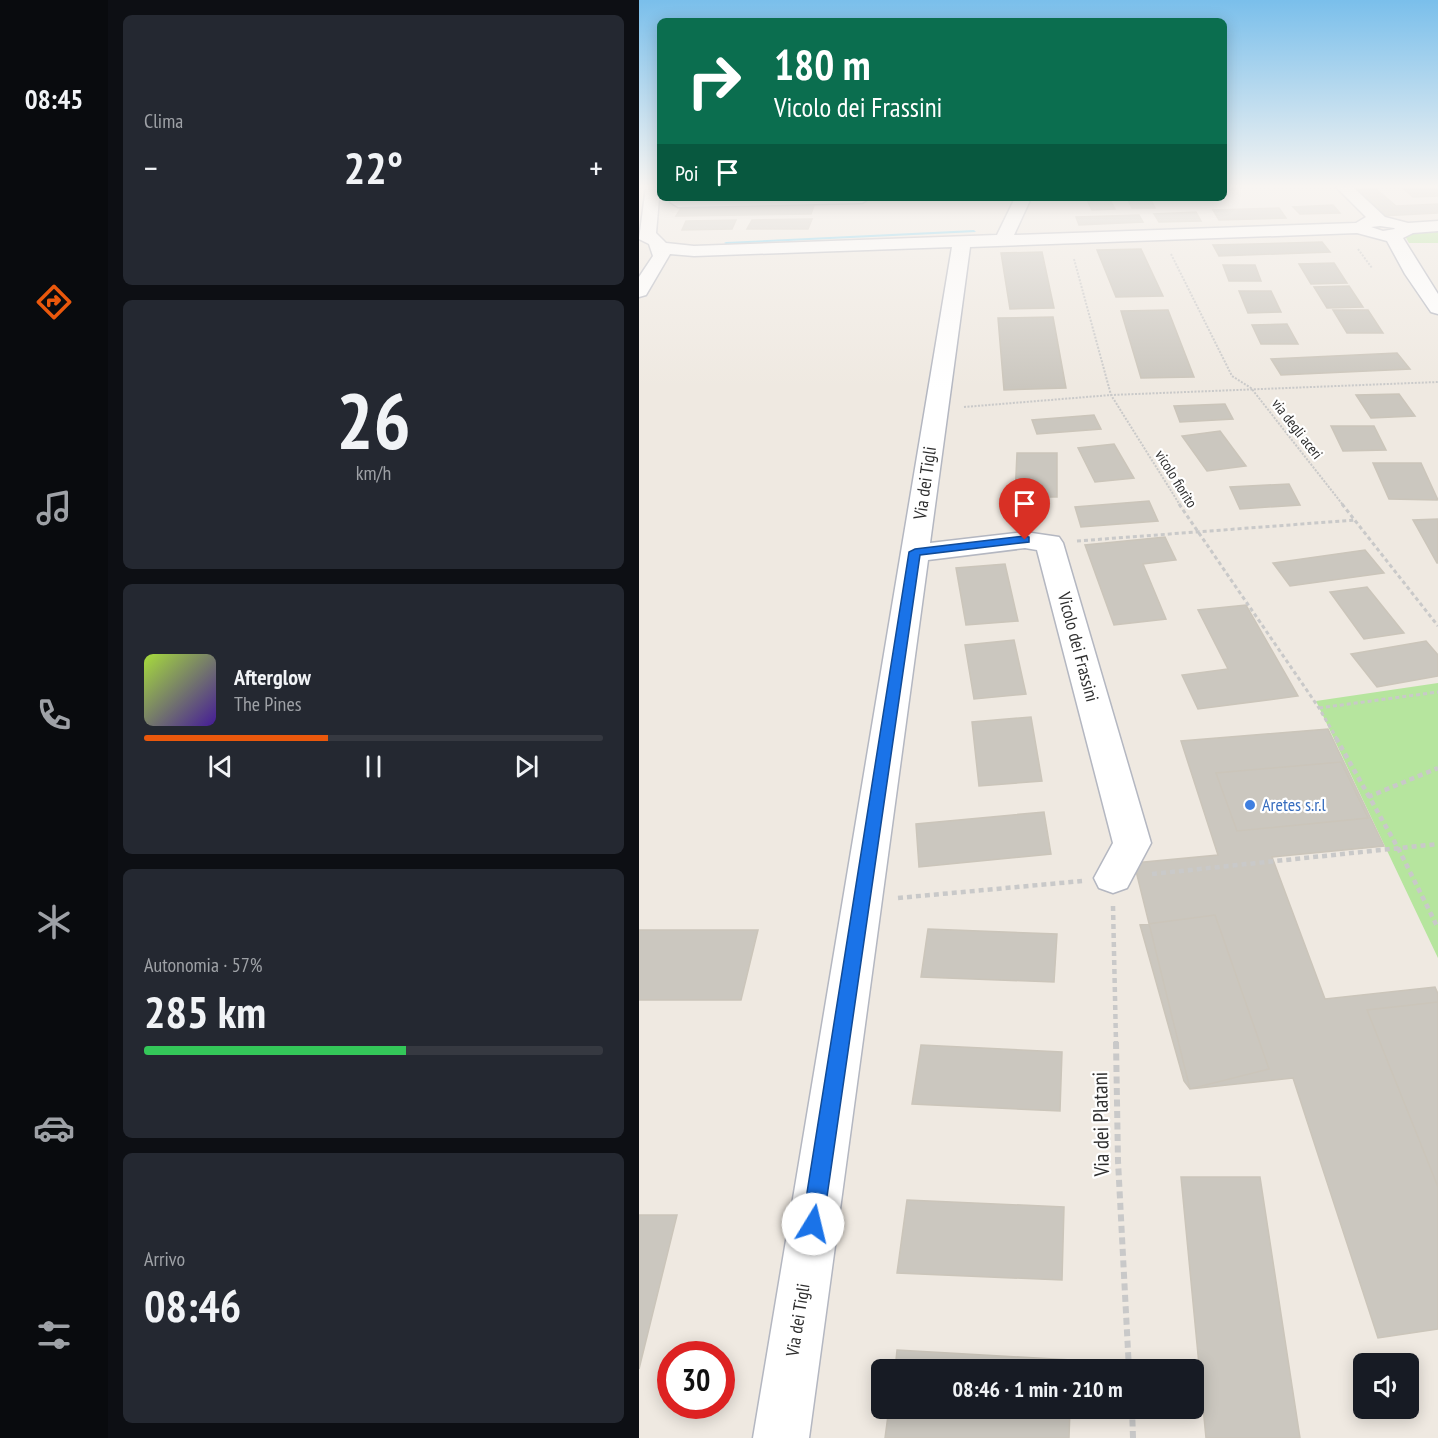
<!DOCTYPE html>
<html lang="it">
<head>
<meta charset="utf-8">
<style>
  :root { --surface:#171b24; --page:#242831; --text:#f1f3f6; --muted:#9ea1a6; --line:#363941; --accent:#ea580c }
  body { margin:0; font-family:"PT Sans Narrow",sans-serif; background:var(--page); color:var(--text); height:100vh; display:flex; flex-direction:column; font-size:22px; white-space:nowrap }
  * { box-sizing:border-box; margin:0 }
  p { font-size:20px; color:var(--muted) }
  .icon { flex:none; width:33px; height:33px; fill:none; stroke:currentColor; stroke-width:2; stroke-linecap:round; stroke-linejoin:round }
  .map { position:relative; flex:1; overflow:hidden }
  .drawer { display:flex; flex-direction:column; gap:15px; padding:15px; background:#0d0f14; width:531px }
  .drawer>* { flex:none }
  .hud { position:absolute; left:18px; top:18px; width:570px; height:183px; border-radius:9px; box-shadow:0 3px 15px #0003; background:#0b6e4f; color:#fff; overflow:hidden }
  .tools { position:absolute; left:714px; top:1353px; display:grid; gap:12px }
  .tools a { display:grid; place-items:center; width:66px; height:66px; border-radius:9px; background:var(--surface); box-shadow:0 3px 15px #0003; font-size:30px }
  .speed { position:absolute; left:18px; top:1341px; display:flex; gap:12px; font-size:30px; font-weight:700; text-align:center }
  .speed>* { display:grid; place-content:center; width:78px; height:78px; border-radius:50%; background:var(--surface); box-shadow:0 3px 15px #0003; line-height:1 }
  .speed .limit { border:9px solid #d22; background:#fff; color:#111 }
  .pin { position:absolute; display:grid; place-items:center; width:51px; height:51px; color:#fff; margin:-62px -26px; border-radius:50% 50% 50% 0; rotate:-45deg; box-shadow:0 0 6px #0007 }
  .pin .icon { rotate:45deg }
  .me { position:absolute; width:66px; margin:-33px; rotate:9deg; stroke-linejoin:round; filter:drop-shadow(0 0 4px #0008) }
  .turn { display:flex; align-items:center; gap:21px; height:126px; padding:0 18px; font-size:27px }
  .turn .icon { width:78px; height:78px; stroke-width:2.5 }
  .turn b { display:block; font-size:42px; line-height:51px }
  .then { display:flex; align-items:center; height:57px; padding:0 18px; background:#0003; gap:12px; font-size:22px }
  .big { font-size:45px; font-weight:800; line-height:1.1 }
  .drawer .tile { flex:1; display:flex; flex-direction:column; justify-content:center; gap:9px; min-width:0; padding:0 21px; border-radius:9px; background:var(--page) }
  .drawer .dial { align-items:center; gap:0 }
  .dial b { font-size:78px; line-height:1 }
  .song { display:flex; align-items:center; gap:18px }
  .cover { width:72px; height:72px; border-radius:9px; background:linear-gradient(135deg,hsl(80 70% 55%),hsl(260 70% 35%)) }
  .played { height:6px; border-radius:3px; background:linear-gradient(90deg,var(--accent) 40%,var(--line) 40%) }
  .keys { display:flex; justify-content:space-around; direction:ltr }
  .heat { display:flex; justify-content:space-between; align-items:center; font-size:33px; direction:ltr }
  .charge { height:9px; border-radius:4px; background:linear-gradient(90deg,#34c759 57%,var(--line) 0) }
  .trip { position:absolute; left:232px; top:1359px; width:333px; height:60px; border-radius:9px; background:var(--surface); box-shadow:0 3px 15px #0003; font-weight:800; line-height:60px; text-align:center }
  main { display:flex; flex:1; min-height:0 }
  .tab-bar { display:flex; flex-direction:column; width:108px; justify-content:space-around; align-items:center; background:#090b0e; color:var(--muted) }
  .tab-bar .icon { width:42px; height:42px }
  .tab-bar .on { color:var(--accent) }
  .tab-bar b { font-size:27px; color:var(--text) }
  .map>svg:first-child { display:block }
  .green { fill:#b6e59e }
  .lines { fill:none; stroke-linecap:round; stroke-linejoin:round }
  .stream { fill:#75cff0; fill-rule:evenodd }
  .building { fill:#cbc7bf; stroke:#cbc5ba; stroke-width:1.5 }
  .minor-casing { stroke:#b4b7c1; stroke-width:3 }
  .path-far3 { stroke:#c9c9c9; stroke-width:2; stroke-dasharray:2 1.5; stroke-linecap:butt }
  .path-far2 { stroke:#c9c9c9; stroke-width:3; stroke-dasharray:4 3; stroke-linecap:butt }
  .path-far1 { stroke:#c9c9c9; stroke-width:4.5; stroke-dasharray:5 4; stroke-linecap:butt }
  .path { stroke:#c9c9c9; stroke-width:6; stroke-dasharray:7 4.5; stroke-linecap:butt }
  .minor { fill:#fff; fill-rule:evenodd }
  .route { fill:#1a73e8; stroke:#114b97; stroke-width:1.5 }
  .shop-dot { fill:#3f7fe0; stroke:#fff; stroke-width:2 }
  .labels { text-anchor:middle; stroke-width:4.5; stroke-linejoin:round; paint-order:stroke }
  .far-street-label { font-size:15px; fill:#2e2e2e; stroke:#fff }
  .street-label { font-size:18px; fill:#2e2e2e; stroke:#fff }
  .shop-label { font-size:18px; fill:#366cbe; stroke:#fff; text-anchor:start }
  .near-street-label { font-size:21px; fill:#2e2e2e; stroke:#fff }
</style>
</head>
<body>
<main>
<nav class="tab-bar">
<b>08:45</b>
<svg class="icon on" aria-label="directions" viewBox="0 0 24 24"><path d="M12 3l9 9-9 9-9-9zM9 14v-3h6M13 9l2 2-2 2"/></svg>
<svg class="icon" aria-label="music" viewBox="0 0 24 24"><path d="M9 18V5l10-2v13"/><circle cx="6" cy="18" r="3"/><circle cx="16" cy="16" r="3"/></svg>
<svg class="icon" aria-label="phone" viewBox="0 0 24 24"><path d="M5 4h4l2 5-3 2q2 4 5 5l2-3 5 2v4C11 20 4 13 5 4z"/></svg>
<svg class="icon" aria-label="climate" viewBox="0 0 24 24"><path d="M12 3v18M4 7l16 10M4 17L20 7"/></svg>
<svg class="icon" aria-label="car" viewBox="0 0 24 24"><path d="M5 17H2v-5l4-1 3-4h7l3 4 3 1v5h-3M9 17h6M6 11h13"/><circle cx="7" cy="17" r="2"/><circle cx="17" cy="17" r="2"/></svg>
<svg class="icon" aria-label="filters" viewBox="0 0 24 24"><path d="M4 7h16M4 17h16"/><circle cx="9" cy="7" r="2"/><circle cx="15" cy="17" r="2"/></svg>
</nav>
<section class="drawer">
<div class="tile"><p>Clima</p>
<div class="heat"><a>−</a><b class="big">22°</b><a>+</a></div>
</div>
<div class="tile dial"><b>26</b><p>km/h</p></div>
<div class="tile">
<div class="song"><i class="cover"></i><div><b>Afterglow</b><p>The Pines</p></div></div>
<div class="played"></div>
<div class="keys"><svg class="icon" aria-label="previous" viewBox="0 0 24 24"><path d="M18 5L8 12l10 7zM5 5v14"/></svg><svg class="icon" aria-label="pause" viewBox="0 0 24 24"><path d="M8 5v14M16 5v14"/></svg><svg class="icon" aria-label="next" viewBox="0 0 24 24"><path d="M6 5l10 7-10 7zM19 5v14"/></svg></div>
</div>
<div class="tile"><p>Autonomia · 57%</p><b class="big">285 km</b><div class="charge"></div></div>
<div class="tile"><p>Arrivo</p><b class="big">08:46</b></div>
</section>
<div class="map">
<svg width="799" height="1438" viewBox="0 0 799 1438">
  <rect width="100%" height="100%" fill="#efe9e1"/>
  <path class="green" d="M799 228V243H770L766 236 774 232Z
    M799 683V958L677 701Z"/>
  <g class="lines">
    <path class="stream" d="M335 230 337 232 87 244 85 243 87 242Z"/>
  </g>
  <path class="building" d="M798 187 799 196 774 197 764 188Z
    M737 189 757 206 799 204V213L741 216 713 190Z
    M447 198H470L476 209 453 210Z
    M488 198H511L516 208H493Z
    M176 203 172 214 37 216 44 205Z
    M694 205 701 213 661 214 654 207Z
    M640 208 647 218 580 220 574 210Z
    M557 212 562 221 520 222 515 214Z
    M500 215 504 222 440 225 437 217Z
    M173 219 169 229H108L113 220Z
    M97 220 93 229 43 230 47 221Z
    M683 242 691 252 580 256 574 245Z
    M502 249 524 296 477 297 458 250Z
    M403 252 415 308 371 309 362 253Z
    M695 263 708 283 672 284 660 264Z
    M584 265H616L622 281H590Z
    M710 286 724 307 688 308 675 287Z
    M600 291H632L642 312 609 313Z
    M529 310 555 377 502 378 482 311Z
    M694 310H729L744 333H708Z
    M414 317 427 388 365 390 359 318Z
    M648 324 659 344H622L613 325Z
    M758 353 771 369 642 375 632 359Z
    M760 394 776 416 732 418 717 395Z
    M586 404 594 419 541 422 535 406Z
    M455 415 462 429 398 434 393 420Z
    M692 426H735L747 450 704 451Z
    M581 431 607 466 568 471 543 436Z
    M475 444 495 478 456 482 439 448Z
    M378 453H418V497H376Z
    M734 463H782L799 500 750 499Z
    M650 484 661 505 601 509 591 487Z
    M510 501 519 521 442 527 436 507Z
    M799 519V563H798L774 520Z
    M526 537 537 560 504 564 527 619 475 625 446 545Z
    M726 550 745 573 651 586 634 563Z
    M366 564 379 621 327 625 317 568Z
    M728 587 765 633 725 639 691 592Z
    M607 605 659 696 559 709 543 675 589 669 559 610Z
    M375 640 387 694 335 699 326 645Z
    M787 641 799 655V676L738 687 712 654Z
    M392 717 403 781 340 786 333 722Z
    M689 729 745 846 633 857 686 999 796 987 799 994V1329L739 1338 654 1078 551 1089 495 863 579 855 542 741Z
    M702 762 729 818 598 831 577 773Z
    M405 812 412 854 280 867 277 824Z
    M576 915 630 1069 551 1089 545 1081 501 925Z
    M289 929 418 934 415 982 282 977Z
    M0 930H119L102 1000H0Z
    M799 1002V1187L728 1010Z
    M282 1045 423 1052 421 1111 273 1104Z
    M542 1177H621L661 1438H567Z
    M268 1200 425 1207 423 1280 258 1273Z
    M0 1215H38L0 1369Z
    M258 1350 432 1360V1370H256Z
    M250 1408H431L430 1438H246Z"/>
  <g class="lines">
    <g class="minor-casing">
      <path id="minor" d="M7 187H21L17 233 27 243 55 246 358 235 376 198H392L375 235 717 223 727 217 697 187H714L746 217 769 223 799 221V231L774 233 764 238 799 294V314L792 312 766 274 748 241 718 233 331 247 291 543 386 532 420 537 424 543 512 843 488 888 474 893 460 888 455 878 474 843 398 550 386 548 289 560 170 1438H114L313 247 55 256 31 254 7 295 0 297V277L14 256 10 244 0 239ZM741 226 755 228 756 229 744 231 732 227Z
        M36 198H231L223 203 39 207 31 202Z"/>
    </g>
    <path class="path-far3" d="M719 249 733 268
      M532 254 593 376 612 388 704 505
      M435 259 472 395 541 505
      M325 407 472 395 799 382"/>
    <path class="path-far2" d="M540 504 680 708 698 739
      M703 504 799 626
      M438 541 716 520
      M680 708 799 692"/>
    <path class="path-far1" d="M697 738 759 848 799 928
      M729 797 799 768
      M513 874 799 844
      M259 898 443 881
      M474 906 477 1043"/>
    <path class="path" d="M477 1042 479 1161 490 1370
      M493 1408 494 1438"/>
    <use href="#minor" class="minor"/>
  </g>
  <linearGradient id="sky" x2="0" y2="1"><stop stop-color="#7abfeb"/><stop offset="0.48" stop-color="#f8f5f2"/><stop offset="1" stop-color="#f8f5f2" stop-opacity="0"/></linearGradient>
  <rect width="799" height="388" fill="url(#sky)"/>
  <path class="route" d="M386 536 390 537V542L281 555 184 1224 181 1232 174 1235 166 1232 163 1224 270 552 276 549Z"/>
  <circle class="shop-dot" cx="611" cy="805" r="6"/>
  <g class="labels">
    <g class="far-street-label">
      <text transform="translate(658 429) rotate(52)" y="5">via degli aceri</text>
      <text transform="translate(537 479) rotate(58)" y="5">vicolo fiorito</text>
    </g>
    <g class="street-label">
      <text transform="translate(286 483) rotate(-82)" y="6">Via dei Tigli</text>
      <text transform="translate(439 647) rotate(75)" y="6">Vicolo dei Frassini</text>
      <text transform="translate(159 1320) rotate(-81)" y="6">Via dei Tigli</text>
    </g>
    <g class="shop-label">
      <text x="623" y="811">Aretes s.r.l</text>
    </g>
    <g class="near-street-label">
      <text transform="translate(462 1124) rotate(-91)" y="7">Via dei Platani</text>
    </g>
  </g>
</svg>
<div class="tools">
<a><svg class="icon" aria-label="sound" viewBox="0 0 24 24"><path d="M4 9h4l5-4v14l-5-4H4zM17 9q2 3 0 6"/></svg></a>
</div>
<div class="speed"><div class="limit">30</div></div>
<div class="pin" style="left:386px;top:540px;background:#d93025"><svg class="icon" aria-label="arrive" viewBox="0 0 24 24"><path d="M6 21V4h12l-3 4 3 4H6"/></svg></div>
<svg class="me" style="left:174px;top:1224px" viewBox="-20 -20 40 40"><circle r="19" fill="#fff"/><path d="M0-13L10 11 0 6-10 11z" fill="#1a73e8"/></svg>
<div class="trip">08:46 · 1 min · 210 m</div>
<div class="hud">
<div class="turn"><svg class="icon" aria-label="right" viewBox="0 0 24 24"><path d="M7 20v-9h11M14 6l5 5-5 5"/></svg><div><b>180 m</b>Vicolo dei Frassini</div></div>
<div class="then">Poi<svg class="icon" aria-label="arrive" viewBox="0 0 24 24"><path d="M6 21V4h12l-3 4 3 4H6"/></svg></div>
</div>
</div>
</main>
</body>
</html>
